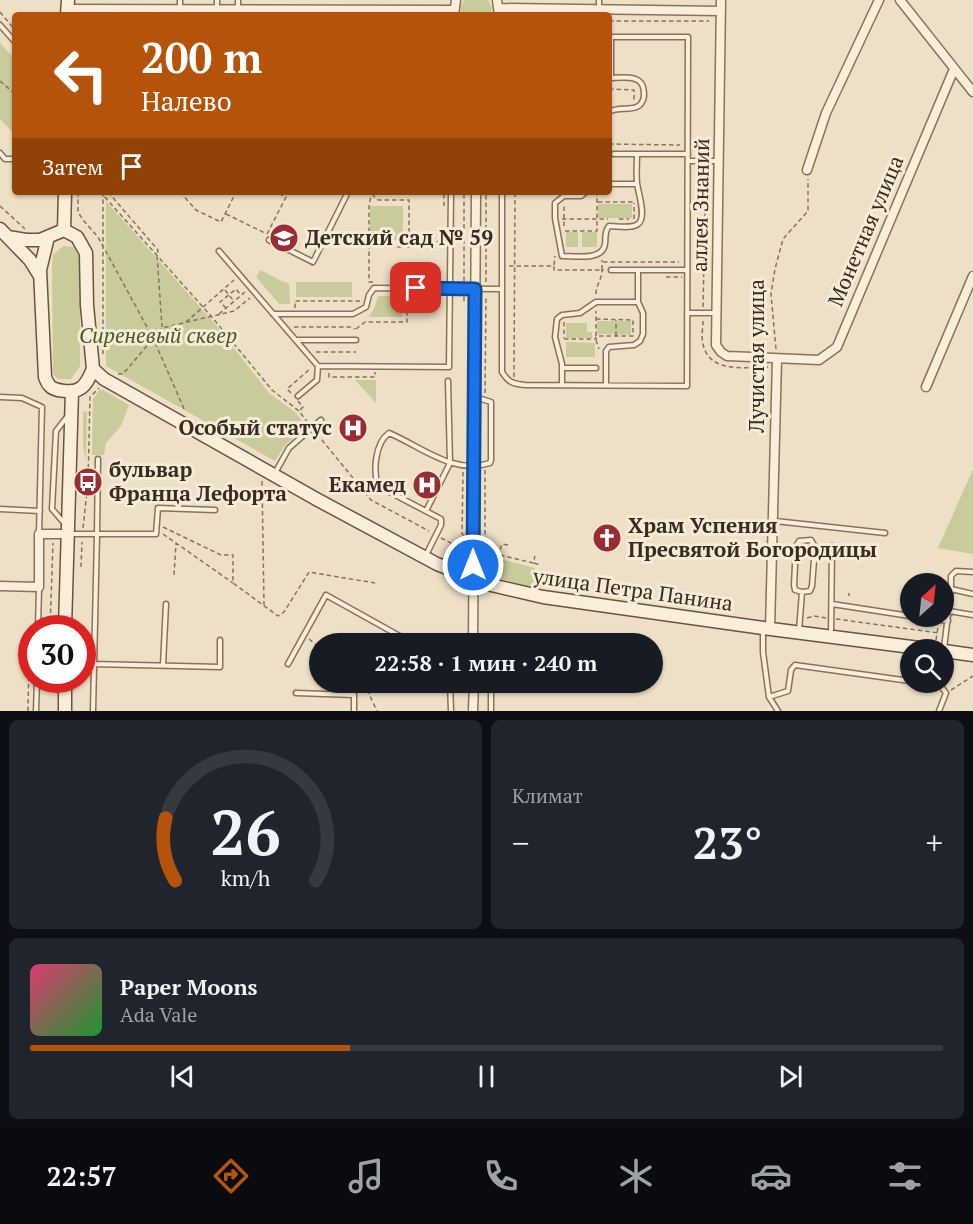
<!DOCTYPE html>
<html lang="ru">
<head>
<meta charset="utf-8">
<style>
  :root { --surface:#171b24; --page:#20242c; --text:#f1f3f6; --muted:#9ea1a6; --line:#363941; --accent:#b45309 }
  body { margin:0; font-family:"PT Serif",serif; background:var(--page); color:var(--text); height:100vh; display:flex; flex-direction:column; font-size:22px; white-space:nowrap }
  * { box-sizing:border-box; margin:0 }
  p { font-size:20px; color:var(--muted) }
  .icon { flex:none; width:33px; height:33px; fill:none; stroke:currentColor; stroke-width:2; stroke-linecap:round; stroke-linejoin:round }
  .map { position:relative; height:711px; overflow:hidden }
  .panel { display:flex; flex-direction:column; gap:9px; padding:9px; background:#0d0f14; flex:1 }
  .panel>* { flex:none }
  .hud { position:absolute; left:12px; top:12px; width:600px; height:183px; border-radius:6px; box-shadow:0 2px 4px #0004; background:#b45309; color:#fff; overflow:hidden }
  .needle { width:39px; rotate:27deg }
  .buttons { position:absolute; left:900px; top:573px; display:grid; gap:12px }
  .buttons a { display:grid; place-items:center; width:54px; height:54px; border-radius:50%; background:var(--surface); box-shadow:0 2px 4px #0004; font-size:30px }
  .speed { position:absolute; left:18px; top:615px; display:flex; gap:12px; font-size:30px; font-weight:700; text-align:center }
  .speed>* { display:grid; place-content:center; width:78px; height:78px; border-radius:50%; background:var(--surface); box-shadow:0 2px 4px #0004; line-height:1 }
  .speed .limit { border:9px solid #d22; background:#fff; color:#111 }
  .pin { position:absolute; display:grid; place-items:center; width:51px; height:51px; color:#fff; margin:-26px; border-radius:12px; box-shadow:0 3px 9px #0006 }
  .me { position:absolute; width:66px; margin:-33px; rotate:0deg; stroke-linejoin:round; filter:drop-shadow(0 0 4px #0008) }
  .turn { display:flex; align-items:center; gap:21px; height:126px; padding:0 30px; font-size:27px }
  .turn .icon { width:78px; height:78px; stroke-width:2.5 }
  .turn b { display:block; font-size:42px; line-height:51px }
  .then { display:flex; align-items:center; height:57px; padding:0 30px; background:#0003; gap:12px; font-size:22px }
  .big { font-size:45px; font-weight:600; line-height:1.1 }
  .panel .widget { flex:1; display:flex; flex-direction:column; justify-content:center; gap:9px; min-width:0; padding:0 21px; border-radius:9px; background:var(--page) }
  .panel .dial { align-items:center; gap:0 }
  .dial svg { height:156px; overflow:visible; fill:none; stroke:var(--line); stroke-width:7; stroke-linecap:round; text-anchor:middle }
  .dial text { fill:var(--text); stroke:none }
  .song { display:flex; align-items:center; gap:18px }
  .cover { width:72px; height:72px; border-radius:9px; background:linear-gradient(135deg,hsl(340 70% 55%),hsl(130 70% 35%)) }
  .played { height:6px; border-radius:3px; background:linear-gradient(90deg,var(--accent) 35%,var(--line) 35%) }
  .keys { display:flex; justify-content:space-around; direction:ltr }
  .heat { display:flex; justify-content:space-between; align-items:center; font-size:33px; direction:ltr }
  .panel .tiles { flex:1; display:grid; gap:9px; grid-template-columns:1fr 1fr }
  .widget:last-child { grid-column:span 2 }
  .trip { position:absolute; left:309px; top:633px; width:354px; height:60px; border-radius:30px; background:var(--surface); box-shadow:0 2px 4px #0004; font-weight:600; line-height:60px; text-align:center }
  .tabs { display:flex; height:96px; justify-content:space-around; align-items:center; background:#090b0e; color:var(--muted) }
  .tabs .icon { width:42px; height:42px }
  .tabs .current { color:var(--accent) }
  .tabs b { font-size:27px; color:var(--text) }
  .map>svg:first-child { display:block }
  .green { fill:#c9cc9a }
  .lines { fill:none; stroke-linecap:round; stroke-linejoin:round }
  .lane-casing { stroke:#89725c; stroke-width:7 }
  .street-casing { stroke:#89725c; stroke-width:11 }
  .secondary-casing { stroke:#6b533f; stroke-width:15 }
  .path { stroke:#89725c; stroke-width:1.5; stroke-dasharray:4.5 3; stroke-linecap:butt }
  .lane { stroke:#f9eeda; stroke-width:4 }
  .street { stroke:#f9eeda; stroke-width:8 }
  .secondary { stroke:#f9eeda; stroke-width:12 }
  .route-casing { stroke:#114b97; stroke-width:15 }
  .route { stroke:#1a73e8; stroke-width:10 }
  .labels { text-anchor:middle; stroke-width:6; stroke-linejoin:round; paint-order:stroke }
  .street-label { font-size:21px; fill:#3a2b20; stroke:#f5ebd6 }
  .poi-label { font-size:21px; font-weight:bold; fill:#3a2b20; stroke:#f5ebd6; text-anchor:start }
  .park-label { font-size:21px; font-style:italic; fill:#4d5627; stroke:#f5ebd6 }
</style>
</head>
<body>
<div class="map">
<svg width="973" height="711" viewBox="0 0 973 711">
  <rect width="100%" height="100%" fill="#eee0c7"/>
  <path class="green" d="M464 0H488L492 7 491 15H461V7Z
    M0 43 15 59V135L0 119Z
    M106 201 216 325 269 393 295 412 307 427 286 444 275 461 106 366Z
    M598 204H632V218H598Z
    M370 206H403V240H370Z
    M566 232H578V247H566Z
    M582 232H597V247H582Z
    M63 246 74 247 80 259V366L71 379H58L53 374 52 267 53 255Z
    M260 270 284 282 289 283 290 304H279L256 277Z
    M296 282H352V297H296Z
    M378 296H404L402 317H368L374 309Z
    M597 321H631V335L597 334Z
    M566 323H587V332H592V338H566Z
    M566 342 595 343V357H566Z
    M355 380H376V403Z
    M99 390H103L129 405 121 426 106 443 104 455H92L93 399Z
    M83 411 87 412 86 461 83 447Z
    M973 469V554L938 548Z
    M500 559 535 568 536 575 533 588 495 577Z"/>
  <g class="lines">
    <g class="lane-casing">
      <path id="lane" d="M180 0V9
        M599 0V15
        M217 9V0
        M238 9V0
        M0 25 15 42
        M609 78C618 78 635 75 641 83 644 86 644 92 644 96 641 116 620 104 609 112
        M611 78V37
        M0 153 5 159H15
        M614 154H688
        M688 161H717
        M609 184H637
        M502 192V372C508 382 513 384 525 385L687 386 688 37H609
        M586 192 581 196H564L555 203V218L562 256C575 256 603 261 605 244 606 237 604 232 609 226 617 226 632 229 638 224 647 218 638 192 637 183 636 174 637 163 637 154
        M269 240 313 262 348 192
        M219 251 318 366 317 380 298 396
        M611 270H687
        M687 313H717
        M273 314H353L366 307 369 295 374 288 502 289
        M296 340H356
        M318 366 449 367 451 192
        M562 368H596
        M562 385V364L555 337 557 319 562 315 580 313 596 302H638
        M606 385V351L609 347 634 345 640 341 643 334V313L638 302V270
        M0 397 22 398 42 407 39 533
        M98 459 97 534H156L158 508 215 510
        M275 473 289 448 321 420
        M0 509 40 511
        M426 511 450 463 448 381
        M775 521 885 533
        M65 524 52 509 56 431 67 417
        M69 534H97L93 711
        M425 557 441 525V519L378 486C373 471 375 443 389 433 422 447 453 475 490 463L491 460V402L475 397
        M951 589 973 594
        M832 604 910 616
        M949 611 973 615
        M915 616 948 621
        M38 628 39 588
        M763 629V652L769 697 778 711
        M799 631 802 592 810 591 812 586 815 547 811 540 799 541 796 546 794 585 795 590 802 592
        M831 636 832 546
        M944 649 951 589V576L956 571 973 572
        M93 664 220 667V640
        M288 664 326 595 414 644
        M163 665 166 604
        M450 682 451 711
        M924 682 940 685 946 693 939 711
        M296 693 354 695V711
        M769 697 788 691 791 670 795 665 910 681
        M36 711 37 680
        M491 711V682"/>
    </g>
    <g class="street-casing">
      <path id="street" d="M497 0 499 15
        M721 0 716 345 721 352 727 356 819 360 837 347 954 69
        M900 0 973 92
        M499 8 721 11
        M68 9 453 10
        M454 15 456 0
        M807 170 826 113 879 0
        M926 387 973 276
        M0 586 39 587V534H68
        M770 629 777 359
        M473 644 476 192
        M473 711 474 682"/>
    </g>
    <g class="secondary-casing">
      <path id="secondary" d="M67 15 68 0
        M0 229 30 260 40 276
        M64 230 65 192
        M8 237 26 240H40L64 230 77 237 86 253 87 305 93 369C90 376 86 386 79 389 73 393 54 391 50 386 47 383 46 380 45 377L40 270 48 237
        M93 369 104 379 318 500 437 564 487 584 543 597 763 628 935 650
        M65 628 72 391
        M944 651 973 655
        M65 711V680"/>
    </g>
    <path class="path" d="M0 12 15 30
      M609 21H709
      M0 81 15 94
      M609 89 634 90V102
      M609 104 610 91
      M609 129 610 148
      M609 144 680 145
      M78 192V212L83 220 98 237 153 338 185 411
      M99 192 103 195 211 316 272 390 299 411 308 423
      M108 192 158 250 157 255 162 327
      M180 192 196 210 221 222 236 192
      M372 194 378 200H409V241
      M598 202H635
      M0 206 25 229
      M444 206V192
      M226 214 265 233
      M562 219H608
      M619 219H629
      M634 219V203
      M564 226V204
      M565 231H597V192
      M267 234 286 197 276 192
      M369 247V205L372 192
      M603 262H679
      M554 265 555 256
      M509 266H554V270H602V260
      M666 277H682
      M464 281V192
      M373 282H369V247H409V241L443 242
      M486 282V192
      M225 290 233 300
      M596 294C596 285 602 279 602 270H604
      M464 301V295
      M703 307 706 168
      M226 308 220 302 236 289 240 294
      M295 308V301H361
      M219 314 245 292
      M596 319 633 320V336H596V311
      M703 321C703 328 701 337 703 344 709 374 746 367 768 367
      M186 322 234 280
      M564 322V338
      M294 327H350L355 329
      M356 329 365 322H407V302L412 294
      M616 336V320
      M564 339H596V337
      M596 340 599 349
      M776 349 771 294 775 269 783 239 808 211V179
      M316 352H356
      M103 354V192
      M329 373V377H375V372
      M118 374H123L162 328 234 311 250 298
      M514 377 515 192
      M291 393 287 389 311 368
      M485 393 486 296
      M298 401 303 407 299 411
      M317 434 371 500 429 531
      M485 470V561L487 567 493 571
      M463 472 462 534 466 537
      M262 481 264 605
      M163 527 221 555H233V583L278 616 284 612 309 572 375 583
      M83 528 88 482 90 397 99 388
      M163 534 233 583
      M441 538 463 549
      M500 555 533 563 535 556
      M534 563 541 565
      M81 567 82 542
      M493 571 502 544 508 545
      M174 575 176 544
      M849 596V593
      M807 618 814 616 826 618
      M836 619 939 633
      M50 628 53 543
      M309 639 320 648
      M936 640 938 627
      M368 682 369 694 377 711
      M951 690 973 676
      M28 711 29 659H32"/>
    <use href="#lane" class="lane"/>
    <use href="#street" class="street"/>
    <use href="#secondary" class="secondary"/>
  </g>
  <g class="lines">
    <g class="route-casing">
      <path id="route" d="M416 288 475 289 473 565"/>
    </g>
    <use href="#route" class="route"/>
  </g>
  <defs>
    <g id="school-disc" transform="scale(1.5)"><circle r="9.5" fill="#982d33" stroke="#f5ebd6"/><path d="M0-5L7-2L0 1L-7-2ZM-4 1L0 2.5L4 1V4Q0 6-4 4Z" fill="#fff"/></g>
    <g id="hospital-disc" transform="scale(1.5)"><circle r="9.5" fill="#982d33" stroke="#f5ebd6"/><path d="M-5-5h3v3.5h4V-5h3V5h-3V1.5h-4V5h-3Z" fill="#fff"/></g>
    <g id="bus-disc" transform="scale(1.5)"><circle r="9.5" fill="#982d33" stroke="#f5ebd6"/><path d="M-5-6H5V4H4V6H2V4H-2V6H-4V4H-5ZM-3.5-4V0h7V-4ZM-3.5 1.2v1.5H-2V1.2ZM2 1.2v1.5H3.5V1.2Z" fill="#fff"/></g>
    <g id="church-disc" transform="scale(1.5)"><circle r="9.5" fill="#982d33" stroke="#f5ebd6"/><path d="M-1.2-6h2.4v3.5h3.3v2.4h-3.3V6h-2.4V-.1h-3.3v-2.4h3.3Z" fill="#fff"/></g>
  </defs>
  <g fill-rule="evenodd">
    <use href="#school-disc" x="284" y="238"/>
    <use href="#hospital-disc" x="353" y="428"/>
    <use href="#bus-disc" x="88" y="482"/>
    <use href="#hospital-disc" x="427" y="485"/>
    <use href="#church-disc" x="607" y="538"/>
  </g>
  <g class="labels">
    <g class="street-label">
      <text transform="translate(701 205) rotate(-89)" y="7">аллея Знаний</text>
      <text transform="translate(866 231) rotate(-67)" y="7">Монетная улица</text>
      <text transform="translate(757 356) rotate(-90)" y="7">Лучистая улица</text>
      <text transform="translate(633 590) rotate(8)" y="7">улица Петра Панина</text>
    </g>
    <g class="poi-label">
      <text x="305" y="245">Детский сад № 59</text>
      <text x="332" y="435" text-anchor="end">Особый статус</text>
      <text x="109" y="477">бульвар<tspan x="109" dy="24">Франца Лефорта</tspan></text>
      <text x="406" y="492" text-anchor="end">Екамед</text>
      <text x="628" y="533">Храм Успения<tspan x="628" dy="24">Пресвятой Богородицы</tspan></text>
    </g>
    <g class="park-label">
      <text x="158" y="343">Сиреневый сквер</text>
    </g>
  </g>
</svg>
<div class="buttons">
<a><svg class="needle" viewBox="-14 -14 28 28"><path d="M0-13l5 13h-10z" fill="#e53935"/><path d="M0 13l5-13h-10z" fill="#9ea1a6"/></svg></a>
<a><svg class="icon" aria-label="search" viewBox="0 0 24 24"><circle cx="10" cy="10" r="6"/><path d="M15 15l6 6"/></svg></a>
</div>
<div class="speed"><div class="limit">30</div></div>
<div class="pin" style="left:416px;top:288px;background:#d93025"><svg class="icon" aria-label="arrive" viewBox="0 0 24 24"><path d="M6 21V4h12l-3 4 3 4H6"/></svg></div>
<svg class="me" style="left:473px;top:565px" viewBox="-20 -20 40 40"><circle r="17" fill="#1a73e8" stroke="#fff" stroke-width="3"/><path d="M0-11L8 9 0 5-8 9z" fill="#fff"/></svg>
<div class="trip">22:58 · 1 мин · 240 m</div>
<div class="hud">
<div class="turn"><svg class="icon" aria-label="left" viewBox="0 0 24 24"><path d="M17 20v-9H6M10 6l-5 5 5 5"/></svg><div><b>200 m</b>Налево</div></div>
<div class="then">Затем<svg class="icon" aria-label="arrive" viewBox="0 0 24 24"><path d="M6 21V4h12l-3 4 3 4H6"/></svg></div>
</div>
</div>
<section class="panel">
<div class="tiles">
<div class="widget dial"><svg viewBox="0 0 100 80">
<path d="M14 69A42 42 0 1 1 86 69"/>
<path d="M14 69A42 42 0 0 1 9 37" stroke="#b45309"/>
<text x="50" y="56" font-size="32" font-weight="700">26</text>
<text x="50" y="72" font-size="11">km/h</text>
</svg></div>
<div class="widget"><p>Климат</p>
<div class="heat"><a>−</a><b class="big">23°</b><a>+</a></div>
</div>
<div class="widget">
<div class="song"><i class="cover"></i><div><b>Paper Moons</b><p>Ada Vale</p></div></div>
<div class="played"></div>
<div class="keys"><svg class="icon" aria-label="previous" viewBox="0 0 24 24"><path d="M18 5L8 12l10 7zM5 5v14"/></svg><svg class="icon" aria-label="pause" viewBox="0 0 24 24"><path d="M8 5v14M16 5v14"/></svg><svg class="icon" aria-label="next" viewBox="0 0 24 24"><path d="M6 5l10 7-10 7zM19 5v14"/></svg></div>
</div>
</div>
</section>
<nav class="tabs">
<b>22:57</b>
<svg class="icon current" aria-label="directions" viewBox="0 0 24 24"><path d="M12 3l9 9-9 9-9-9zM9 14v-3h6M13 9l2 2-2 2"/></svg>
<svg class="icon" aria-label="music" viewBox="0 0 24 24"><path d="M9 18V5l10-2v13"/><circle cx="6" cy="18" r="3"/><circle cx="16" cy="16" r="3"/></svg>
<svg class="icon" aria-label="phone" viewBox="0 0 24 24"><path d="M5 4h4l2 5-3 2q2 4 5 5l2-3 5 2v4C11 20 4 13 5 4z"/></svg>
<svg class="icon" aria-label="climate" viewBox="0 0 24 24"><path d="M12 3v18M4 7l16 10M4 17L20 7"/></svg>
<svg class="icon" aria-label="car" viewBox="0 0 24 24"><path d="M5 17H2v-5l4-1 3-4h7l3 4 3 1v5h-3M9 17h6M6 11h13"/><circle cx="7" cy="17" r="2"/><circle cx="17" cy="17" r="2"/></svg>
<svg class="icon" aria-label="filters" viewBox="0 0 24 24"><path d="M4 7h16M4 17h16"/><circle cx="9" cy="7" r="2"/><circle cx="15" cy="17" r="2"/></svg>
</nav>
</body>
</html>
